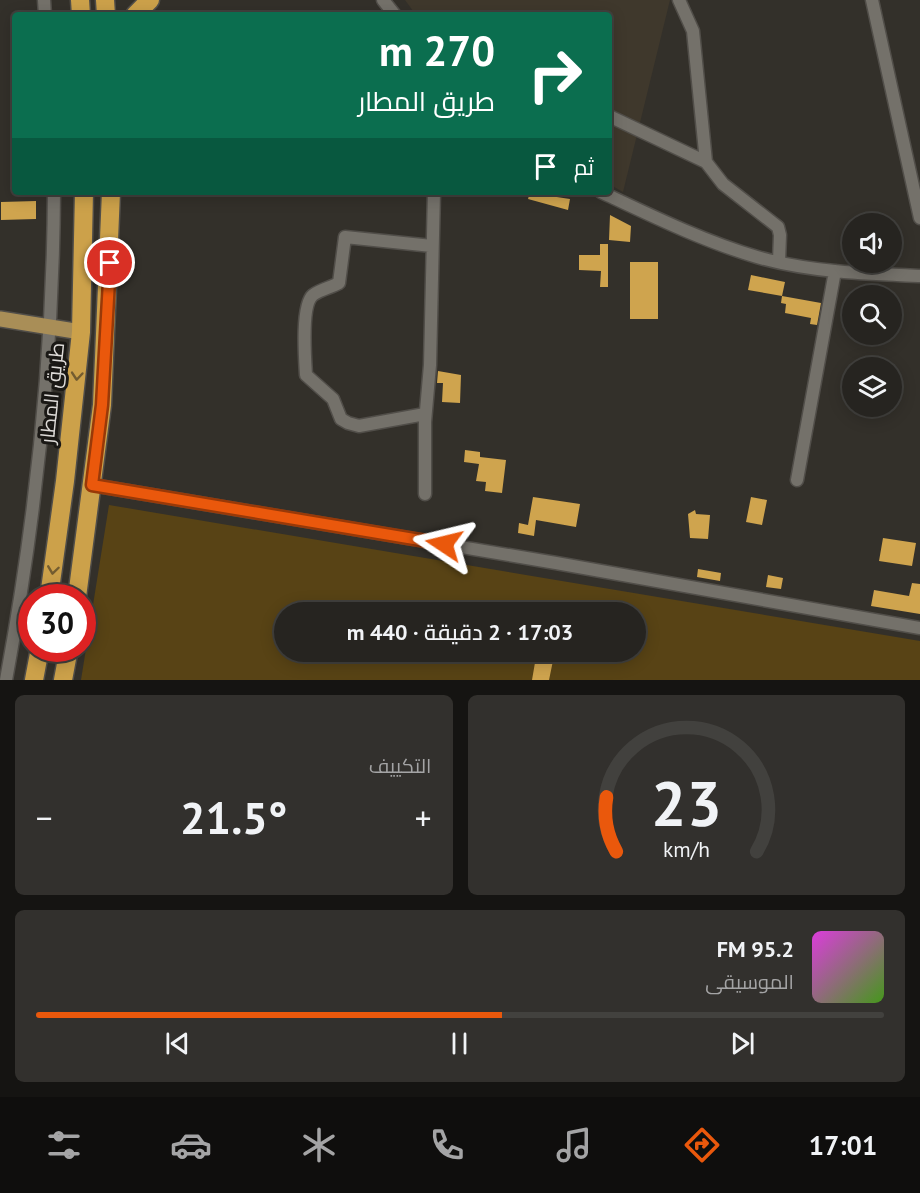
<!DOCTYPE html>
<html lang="ar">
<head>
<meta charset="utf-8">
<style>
  :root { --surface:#262420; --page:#32302d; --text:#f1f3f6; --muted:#a4a4a5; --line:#42413e; --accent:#ea580c }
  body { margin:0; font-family:"PT Sans",Cairo,sans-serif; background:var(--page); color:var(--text); direction:rtl; height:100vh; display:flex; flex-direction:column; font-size:22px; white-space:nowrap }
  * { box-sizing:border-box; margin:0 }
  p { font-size:20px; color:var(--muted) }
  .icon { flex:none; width:33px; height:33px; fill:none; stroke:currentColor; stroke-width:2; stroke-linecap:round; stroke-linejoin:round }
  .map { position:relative; height:680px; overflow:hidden; direction:ltr }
  .drawer { display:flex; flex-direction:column; gap:15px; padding:15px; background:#151412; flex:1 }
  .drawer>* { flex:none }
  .guide { position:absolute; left:12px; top:12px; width:600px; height:183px; border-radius:6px; box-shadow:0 3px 15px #0003,0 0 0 2px var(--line); direction:rtl; background:#0b6e4f; color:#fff; overflow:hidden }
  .controls { position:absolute; left:842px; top:213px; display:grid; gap:12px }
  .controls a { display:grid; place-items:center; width:60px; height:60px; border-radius:50%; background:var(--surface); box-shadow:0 3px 15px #0003,0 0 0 2px var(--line); font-size:30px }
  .speed { position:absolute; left:18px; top:584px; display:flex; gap:12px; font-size:30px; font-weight:700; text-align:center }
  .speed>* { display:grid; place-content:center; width:78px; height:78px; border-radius:50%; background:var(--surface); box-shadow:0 3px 15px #0003,0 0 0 2px var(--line); line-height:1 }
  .speed .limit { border:9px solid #d22; background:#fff; color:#111 }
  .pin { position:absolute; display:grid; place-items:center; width:51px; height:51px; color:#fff; margin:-26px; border:3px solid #fff; border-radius:50%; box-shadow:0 2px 6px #0007 }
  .me { position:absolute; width:66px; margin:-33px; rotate:280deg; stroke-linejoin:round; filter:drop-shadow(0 0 4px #0008) }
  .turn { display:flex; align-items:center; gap:21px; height:126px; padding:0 18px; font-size:27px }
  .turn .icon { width:78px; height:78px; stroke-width:2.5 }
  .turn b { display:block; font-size:42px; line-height:51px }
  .then { display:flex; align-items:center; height:57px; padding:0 18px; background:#0003; gap:12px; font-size:22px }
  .big { font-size:45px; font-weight:600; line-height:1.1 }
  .drawer .card { flex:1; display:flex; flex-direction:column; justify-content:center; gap:9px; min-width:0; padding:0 21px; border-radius:9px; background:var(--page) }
  .drawer .dial { align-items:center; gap:0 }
  .dial svg { height:156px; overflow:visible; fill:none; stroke:var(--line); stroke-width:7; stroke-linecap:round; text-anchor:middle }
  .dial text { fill:var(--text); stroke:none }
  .song { display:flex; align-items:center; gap:18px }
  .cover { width:72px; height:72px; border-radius:9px; background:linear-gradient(135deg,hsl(300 70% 55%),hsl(100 70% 35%)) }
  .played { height:6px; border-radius:3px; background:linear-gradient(90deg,var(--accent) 55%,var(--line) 55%) }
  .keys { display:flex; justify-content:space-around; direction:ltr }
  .heat { display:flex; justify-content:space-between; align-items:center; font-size:33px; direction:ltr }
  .drawer .tiles { flex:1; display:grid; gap:15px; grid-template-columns:1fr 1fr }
  .card:last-child { grid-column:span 2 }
  .trip { position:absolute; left:274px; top:602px; width:372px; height:60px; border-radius:30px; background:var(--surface); box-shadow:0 3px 15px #0003,0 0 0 2px var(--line); font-weight:600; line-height:60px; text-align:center; direction:rtl }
  .dock { display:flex; height:96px; justify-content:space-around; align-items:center; background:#0f0e0d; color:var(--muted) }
  .dock .icon { width:42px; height:42px }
  .dock .selected { color:var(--accent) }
  .dock b { font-size:27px; color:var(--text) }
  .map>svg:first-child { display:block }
  .built { fill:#3f382c }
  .green { fill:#584315; fill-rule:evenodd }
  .building { fill:#cfa44e }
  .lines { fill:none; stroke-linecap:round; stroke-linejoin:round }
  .minor-casing { stroke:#514e49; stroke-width:15 }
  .major-casing { stroke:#514e49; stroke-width:18 }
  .highway-casing { stroke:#514e49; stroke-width:21 }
  .minor { stroke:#74716a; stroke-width:12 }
  .major { stroke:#a98e57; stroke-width:15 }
  .highway { stroke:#cca14a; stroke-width:18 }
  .oneway { stroke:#735c30 }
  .route-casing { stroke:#983908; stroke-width:15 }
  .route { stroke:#ea580c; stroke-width:10 }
  .labels { text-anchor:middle; stroke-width:6; stroke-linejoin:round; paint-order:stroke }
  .street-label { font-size:20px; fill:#dddad7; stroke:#1a1815 }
</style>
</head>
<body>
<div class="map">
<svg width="920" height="680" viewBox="0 0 920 680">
  <rect width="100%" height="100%" fill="#33302a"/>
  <path class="built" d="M405 0H670L623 192 609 184V15H416Z"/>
  <path class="green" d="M109 505 920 641V680H81ZM285 612H636V651H285Z"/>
  <path class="building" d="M530 192H551L550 196 570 199 568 210 528 199Z
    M36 201V219L1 220V202Z
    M610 215 631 226 630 242 609 240Z
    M600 244H608V287H600L601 271 579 270V255H600Z
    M630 262H658V319H630Z
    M751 275 785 282 782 296 748 290Z
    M782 296 821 303 817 325 810 324 811 318 785 313 786 304 781 303Z
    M438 371 461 375 460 403 442 402 443 383H437Z
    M465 450 480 452V457L506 460 502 493 485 491 486 482 476 481 479 464 464 462Z
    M533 497 580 504 576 527 536 520 534 536 518 533 519 523 528 525Z
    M751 497 767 500 762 525 746 522Z
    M695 510 696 514 710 515 708 539 690 538 688 514Z
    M883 538 916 543 912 566 879 561Z
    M698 569 721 573 720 581 697 577Z
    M768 575 783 578 781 589 766 587Z
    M912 583 920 584V614L871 606 874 590 909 596Z
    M537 651H555L549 680H532Z"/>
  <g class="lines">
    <g class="minor-casing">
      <path id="minor" d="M44 0 45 15
        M383 0 395 15
        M679 0 693 31 706 162 723 184 778 227 780 235 779 261
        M872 0 920 218
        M609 116 706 162
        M601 192C652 216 703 241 757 257 809 272 866 274 920 276
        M425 414 359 426 348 423 341 419 333 399 306 375C305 359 301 305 313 295 319 290 332 287 339 283L345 237 432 246
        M797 480 835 271
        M92 485 556 563 920 628
        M425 494V422L430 365 434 192
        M6 680C36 518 53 357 54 192"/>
    </g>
    <g class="major-casing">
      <path id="major" d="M0 319 81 332"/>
    </g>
    <g class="highway-casing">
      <path id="highway" d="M80 0 81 15
        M105 0 106 15
        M135 15 150 0
        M49 597 65 481 81 332 84 192
        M77 597 102 405 111 192
        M34 680 40 648
        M63 680 69 648"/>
    </g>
    <use href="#minor" class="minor"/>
    <use href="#major" class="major"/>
    <use href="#highway" class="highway"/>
  </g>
  <defs><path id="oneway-chevron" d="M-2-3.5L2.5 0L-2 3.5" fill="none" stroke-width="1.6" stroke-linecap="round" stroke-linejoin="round" transform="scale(1.5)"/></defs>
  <g class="oneway">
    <use href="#oneway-chevron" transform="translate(77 376) rotate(95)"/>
    <use href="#oneway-chevron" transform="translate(53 570) rotate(98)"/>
  </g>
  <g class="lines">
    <g class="route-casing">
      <path id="route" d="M110 263 102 405 92 485 444 544"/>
    </g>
    <use href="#route" class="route"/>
  </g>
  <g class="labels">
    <g class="street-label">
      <text transform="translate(52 393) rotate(-84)" y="7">طريق المطار</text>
    </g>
  </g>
</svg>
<div class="controls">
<a><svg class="icon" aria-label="sound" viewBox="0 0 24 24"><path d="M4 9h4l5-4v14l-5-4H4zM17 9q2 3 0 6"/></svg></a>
<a><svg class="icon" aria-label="search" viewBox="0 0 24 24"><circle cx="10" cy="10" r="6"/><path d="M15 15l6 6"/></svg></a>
<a><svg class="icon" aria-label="layers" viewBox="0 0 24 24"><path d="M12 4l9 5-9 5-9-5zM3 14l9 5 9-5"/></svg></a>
</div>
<div class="speed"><div class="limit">30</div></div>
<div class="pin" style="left:110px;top:263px;background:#d93025"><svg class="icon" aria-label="arrive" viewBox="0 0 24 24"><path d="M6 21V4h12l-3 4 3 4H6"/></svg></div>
<svg class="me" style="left:444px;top:544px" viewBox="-20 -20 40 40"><path d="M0-17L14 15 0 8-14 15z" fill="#ea580c" stroke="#fff" stroke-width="4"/></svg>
<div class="trip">17:03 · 2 دقيقة · 440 m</div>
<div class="guide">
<div class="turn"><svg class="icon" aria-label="right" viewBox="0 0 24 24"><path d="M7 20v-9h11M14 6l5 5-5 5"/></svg><div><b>270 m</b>طريق المطار</div></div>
<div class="then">ثم<svg class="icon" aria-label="arrive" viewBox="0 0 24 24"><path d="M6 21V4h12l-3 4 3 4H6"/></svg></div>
</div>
</div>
<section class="drawer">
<div class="tiles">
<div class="card dial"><svg viewBox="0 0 100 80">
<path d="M14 69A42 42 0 1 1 86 69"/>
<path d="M14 69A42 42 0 0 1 9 41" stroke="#ea580c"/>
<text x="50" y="56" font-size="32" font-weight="700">23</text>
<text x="50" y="72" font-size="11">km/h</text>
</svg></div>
<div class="card"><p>التكييف</p>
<div class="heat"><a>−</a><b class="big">21.5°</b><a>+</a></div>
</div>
<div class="card">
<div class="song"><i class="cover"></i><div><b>95.2 FM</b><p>الموسيقى</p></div></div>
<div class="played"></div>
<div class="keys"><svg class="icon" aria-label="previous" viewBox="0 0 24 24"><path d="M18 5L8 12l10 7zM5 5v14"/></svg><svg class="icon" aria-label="pause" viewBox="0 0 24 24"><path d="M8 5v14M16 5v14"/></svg><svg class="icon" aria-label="next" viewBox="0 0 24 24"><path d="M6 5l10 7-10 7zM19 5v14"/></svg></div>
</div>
</div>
</section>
<nav class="dock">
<b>17:01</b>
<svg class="icon selected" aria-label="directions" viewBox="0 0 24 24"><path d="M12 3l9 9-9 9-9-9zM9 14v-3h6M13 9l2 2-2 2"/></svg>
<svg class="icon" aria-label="music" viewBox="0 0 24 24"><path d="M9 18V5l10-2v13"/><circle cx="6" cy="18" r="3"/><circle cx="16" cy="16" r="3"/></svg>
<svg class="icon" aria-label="phone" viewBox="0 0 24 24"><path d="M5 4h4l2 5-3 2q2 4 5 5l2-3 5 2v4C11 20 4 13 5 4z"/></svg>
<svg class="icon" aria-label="climate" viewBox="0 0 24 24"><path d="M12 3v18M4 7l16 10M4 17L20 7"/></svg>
<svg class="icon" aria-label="car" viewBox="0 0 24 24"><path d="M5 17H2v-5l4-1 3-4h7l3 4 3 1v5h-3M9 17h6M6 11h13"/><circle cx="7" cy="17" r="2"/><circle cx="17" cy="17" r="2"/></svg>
<svg class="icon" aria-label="filters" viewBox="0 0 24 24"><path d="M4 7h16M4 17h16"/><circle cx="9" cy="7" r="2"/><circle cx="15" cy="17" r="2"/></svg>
</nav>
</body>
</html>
